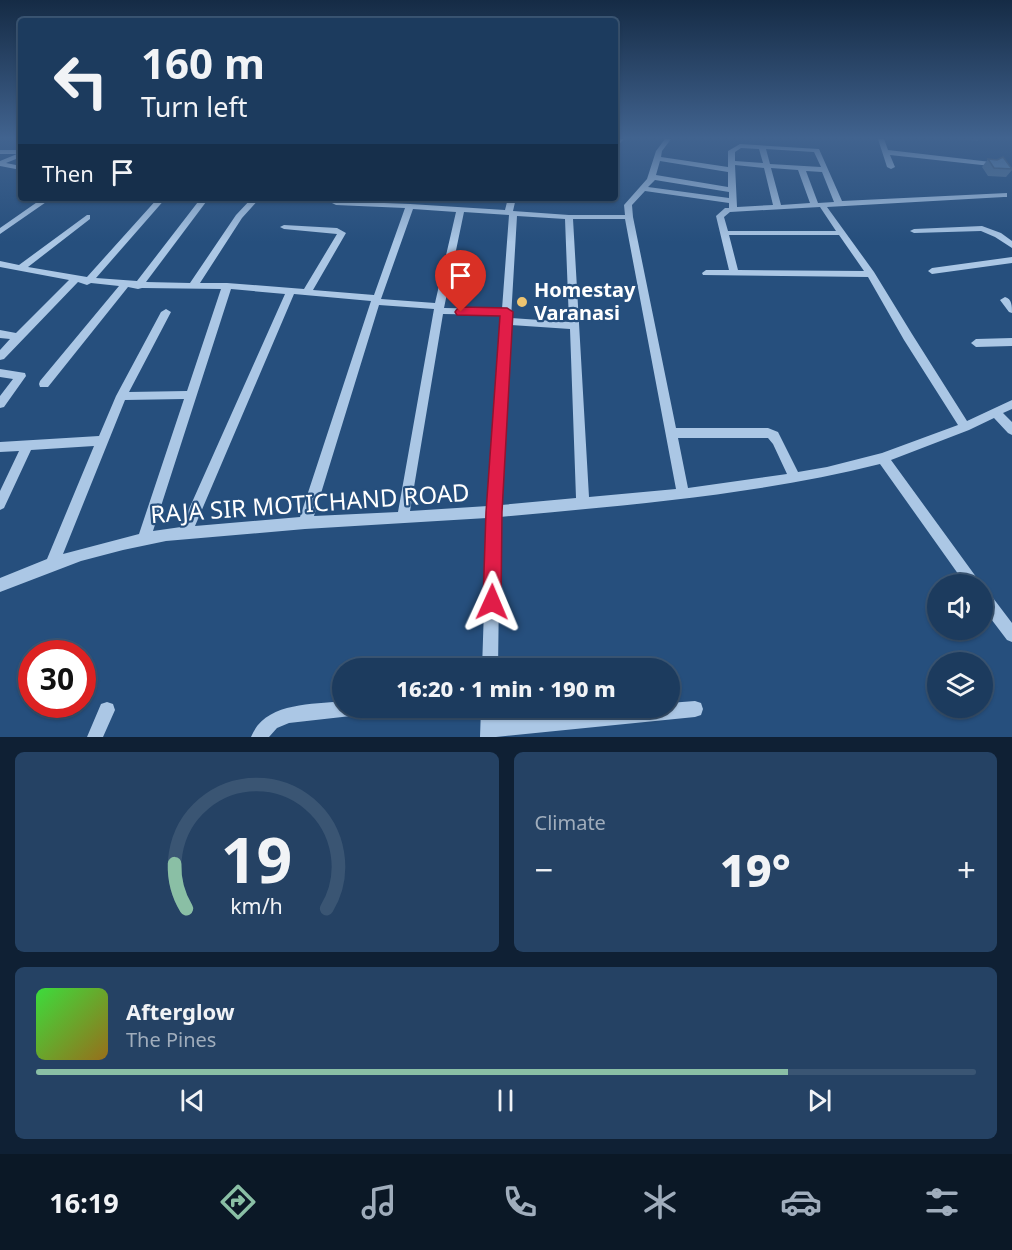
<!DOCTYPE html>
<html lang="en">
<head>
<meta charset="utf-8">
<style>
  :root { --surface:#1c3b5e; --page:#254264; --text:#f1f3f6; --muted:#a0adbc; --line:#3a5573; --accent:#8abfa5 }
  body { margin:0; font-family:"Noto Sans",sans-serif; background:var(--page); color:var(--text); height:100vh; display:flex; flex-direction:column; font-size:22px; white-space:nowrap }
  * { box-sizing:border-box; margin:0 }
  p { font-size:20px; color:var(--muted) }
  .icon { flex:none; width:33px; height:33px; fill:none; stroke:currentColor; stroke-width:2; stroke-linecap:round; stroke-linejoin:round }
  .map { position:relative; height:737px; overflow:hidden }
  .sheet { display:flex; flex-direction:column; gap:15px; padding:15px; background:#0f2034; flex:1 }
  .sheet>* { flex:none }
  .top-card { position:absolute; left:18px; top:18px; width:600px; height:183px; border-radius:6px; box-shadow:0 2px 4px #0004,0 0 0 2px var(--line); background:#1c3b5e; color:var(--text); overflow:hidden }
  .tools { position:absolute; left:927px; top:574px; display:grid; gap:12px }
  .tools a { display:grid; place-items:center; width:66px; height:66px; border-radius:50%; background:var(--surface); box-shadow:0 2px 4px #0004,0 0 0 2px var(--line); font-size:30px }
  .speed { position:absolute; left:18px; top:640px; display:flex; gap:12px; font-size:30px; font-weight:700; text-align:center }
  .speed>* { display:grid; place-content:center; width:78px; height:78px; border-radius:50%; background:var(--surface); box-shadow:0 2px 4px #0004,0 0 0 2px var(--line); line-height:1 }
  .speed .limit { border:9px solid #d22; background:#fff; color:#111 }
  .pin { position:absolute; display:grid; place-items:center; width:51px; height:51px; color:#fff; margin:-62px -26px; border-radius:50% 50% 50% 0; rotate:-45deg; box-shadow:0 0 6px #0007 }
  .pin .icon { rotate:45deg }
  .me { position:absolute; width:66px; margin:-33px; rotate:1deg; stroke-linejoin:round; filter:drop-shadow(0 0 4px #0008) }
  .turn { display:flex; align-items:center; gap:21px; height:126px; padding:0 24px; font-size:27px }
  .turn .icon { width:78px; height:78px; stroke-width:2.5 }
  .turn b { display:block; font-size:42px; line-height:51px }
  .then { display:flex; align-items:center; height:57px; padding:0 24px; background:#0003; gap:12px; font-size:22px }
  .big { font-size:45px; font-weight:800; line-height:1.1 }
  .sheet .tile { flex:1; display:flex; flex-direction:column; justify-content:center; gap:9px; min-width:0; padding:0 21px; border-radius:9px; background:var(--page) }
  .sheet .dial { align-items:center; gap:0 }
  .dial svg { height:156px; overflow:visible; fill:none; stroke:var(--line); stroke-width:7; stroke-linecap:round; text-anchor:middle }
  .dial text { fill:var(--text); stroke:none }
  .song { display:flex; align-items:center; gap:18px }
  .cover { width:72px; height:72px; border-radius:9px; background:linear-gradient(135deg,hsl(120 70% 55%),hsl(40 70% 35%)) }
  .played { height:6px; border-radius:3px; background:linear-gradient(90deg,var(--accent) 80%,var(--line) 80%) }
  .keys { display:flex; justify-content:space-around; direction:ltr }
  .heat { display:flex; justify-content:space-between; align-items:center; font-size:33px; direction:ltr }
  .sheet .tiles { flex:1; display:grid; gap:15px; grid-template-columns:1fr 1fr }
  .tile:last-child { grid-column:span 2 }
  .trip { position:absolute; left:332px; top:658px; width:348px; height:60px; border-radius:30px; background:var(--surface); box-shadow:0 2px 4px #0004,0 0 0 2px var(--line); font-weight:800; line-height:60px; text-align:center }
  .menu { display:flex; height:96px; justify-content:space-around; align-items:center; background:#0b1826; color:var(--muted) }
  .menu .icon { width:42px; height:42px }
  .menu .active { color:var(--accent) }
  .menu b { font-size:27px; color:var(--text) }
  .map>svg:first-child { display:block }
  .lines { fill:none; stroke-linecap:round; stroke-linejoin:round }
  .minor { fill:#abc7e5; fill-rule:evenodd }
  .wall { fill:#547597 }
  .building { fill:#6288b0; stroke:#455f7b; stroke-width:1.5 }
  .route { fill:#e11d48; stroke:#92132f; stroke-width:1.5 }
  .poi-dot { fill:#eec470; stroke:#264f7d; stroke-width:2 }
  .labels { text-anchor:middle; stroke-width:4.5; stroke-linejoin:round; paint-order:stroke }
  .poi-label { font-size:20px; font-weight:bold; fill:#fff; stroke:#264f7d; text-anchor:start }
  .near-street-label { font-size:24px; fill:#fff; stroke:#264f7d }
</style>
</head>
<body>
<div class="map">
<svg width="1012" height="737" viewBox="0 0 1012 737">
  <rect width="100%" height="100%" fill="#264f7d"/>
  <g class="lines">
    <path class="minor" d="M618 139H624L615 148V142Z
      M665 139H671L662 151 661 157 728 167V151L740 144 819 149 842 201 1007 193V197H1004L827 207 874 272 912 334 967 421 1012 400V409L1003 413 1012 422V435L1008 433 994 418 969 430 891 460 982 585H966L880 464C756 495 628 505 500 517L498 669H482L487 518 305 529 166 541 123 550 81 561 0 592V578L47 559 94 446 31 450 4 508 0 510V491L19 451 0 452V442L99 436 116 396 161 312 166 309 171 312 129 392 187 391 221 289 142 288 138 289 128 287 48 387H40L39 384 40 381 119 286 91 283 87 285 78 282 4 359 0 360V350L10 339 0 338V330L16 333 69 280 0 267V261L19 265 87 215H90V219L28 267 87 277 158 198H166L96 278 137 281 201 198H209L146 282 190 283 236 215 252 198H260L242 218 200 283H227L304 289 337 234 284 229 280 227 284 225 337 228 346 233 313 290 374 295 405 208 336 205 332 203 333 201 410 204 505 210 508 198H516L513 211 569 215H625L624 205 647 179 656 151ZM741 148 759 149 763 163 735 161V152ZM766 149 814 152 821 167 770 164ZM660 161 728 172V187L656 175ZM735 165 764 168 773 205 737 207ZM771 168 798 170 810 203 781 205ZM806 171 822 172 834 202 818 203ZM655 180 729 192V198L648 187ZM645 191 729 203V208H725L716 216 729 270H706L702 273 703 275 868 277 904 340 958 425 882 453 827 467 798 472 778 432 768 428H676L633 217 632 205ZM820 207 836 231H728L724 217 730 212ZM413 209 456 212 435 303 381 299ZM464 212 509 215 502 309 444 308ZM517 216 565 219 569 322 511 318ZM573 219H625L676 489 589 497ZM729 235H839L864 271 738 270ZM231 289 285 294 181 527 153 531ZM294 294 371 301 300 517 195 526ZM379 305 434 309 398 512 314 516ZM443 314 502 315 488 506 410 511ZM511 325 570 329 576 498 501 505ZM184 399 139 534 63 554 125 400ZM678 438H768L773 444 787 474 688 488Z
      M878 139H884L888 150 991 162 995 164 991 166 890 155 895 167 891 169 887 167Z
      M0 150H21V157L6 163 21 166V170L0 166V161L17 154H0Z
      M43 198H52L0 234V228Z
      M982 226 1001 233 1012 241V248L995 237 981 231 914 233 910 231 914 229Z
      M1012 257V263L932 274 928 271 932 268Z
      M1005 297C1012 299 1012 306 1012 313L1009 312 1000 300Z
      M1012 338V346L976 347 971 343 976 339Z
      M0 369 25 373 26 376 4 407 0 408V396L13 379 0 377Z
      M982 588 987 590 1012 623V642L1007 640 982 607Z
      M342 701V708H359L357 714 351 716 289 723 277 728 269 737H251C265 702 310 705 342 701Z
      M695 701 701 703 703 709 701 715 695 717 496 737H480L481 708H497V720L622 708H669V703Z
      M107 702 113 704 115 710 103 737H87L101 704Z"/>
  </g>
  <path class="wall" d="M960 139H979L978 141Z
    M988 159 1012 169V170L1006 177 988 176 982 167Z"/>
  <path class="building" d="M1003 157 1012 169 994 168 988 159 997 160Z"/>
  <linearGradient id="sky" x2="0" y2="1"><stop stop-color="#152b45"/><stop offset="0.57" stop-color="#41638f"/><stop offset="1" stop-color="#41638f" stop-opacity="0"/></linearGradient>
  <rect width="1012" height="242" fill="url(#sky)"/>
  <path class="route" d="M461 307 507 308 513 312 502 512 501 602 499 608 492 611 485 608 483 602 486 512 500 316 457 315 455 312 457 309Z"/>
  <circle class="poi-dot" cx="522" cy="302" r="6"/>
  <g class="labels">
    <g class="poi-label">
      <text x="534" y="297">Homestay<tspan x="534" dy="23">Varanasi</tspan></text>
    </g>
    <g class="near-street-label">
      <text transform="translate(310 504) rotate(-4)" y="8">RAJA SIR MOTICHAND ROAD</text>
    </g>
  </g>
</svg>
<div class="tools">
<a><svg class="icon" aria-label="sound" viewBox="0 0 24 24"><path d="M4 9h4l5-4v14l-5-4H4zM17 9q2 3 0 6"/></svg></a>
<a><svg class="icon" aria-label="layers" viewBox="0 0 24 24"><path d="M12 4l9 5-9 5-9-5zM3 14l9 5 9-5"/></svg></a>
</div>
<div class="speed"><div class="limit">30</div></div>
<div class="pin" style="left:461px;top:312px;background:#d93025"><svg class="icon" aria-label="arrive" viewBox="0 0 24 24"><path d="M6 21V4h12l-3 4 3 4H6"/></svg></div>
<svg class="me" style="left:492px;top:602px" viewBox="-20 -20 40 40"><path d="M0-17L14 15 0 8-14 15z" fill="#e11d48" stroke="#fff" stroke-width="4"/></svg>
<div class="trip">16:20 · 1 min · 190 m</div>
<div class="top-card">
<div class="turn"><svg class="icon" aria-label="left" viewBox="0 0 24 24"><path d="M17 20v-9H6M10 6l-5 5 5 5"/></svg><div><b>160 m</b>Turn left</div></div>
<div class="then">Then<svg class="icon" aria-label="arrive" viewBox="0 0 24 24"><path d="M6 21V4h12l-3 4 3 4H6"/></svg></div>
</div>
</div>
<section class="sheet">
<div class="tiles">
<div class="tile dial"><svg viewBox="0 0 100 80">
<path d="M14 69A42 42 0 1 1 86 69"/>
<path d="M14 69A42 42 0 0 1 8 46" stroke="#8abfa5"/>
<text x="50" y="56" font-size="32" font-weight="700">19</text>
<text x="50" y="72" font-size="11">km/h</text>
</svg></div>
<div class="tile"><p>Climate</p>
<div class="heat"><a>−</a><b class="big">19°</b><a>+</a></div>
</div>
<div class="tile">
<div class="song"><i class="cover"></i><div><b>Afterglow</b><p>The Pines</p></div></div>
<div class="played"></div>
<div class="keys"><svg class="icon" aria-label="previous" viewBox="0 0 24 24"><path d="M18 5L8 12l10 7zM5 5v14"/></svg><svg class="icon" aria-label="pause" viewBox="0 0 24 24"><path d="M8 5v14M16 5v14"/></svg><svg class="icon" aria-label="next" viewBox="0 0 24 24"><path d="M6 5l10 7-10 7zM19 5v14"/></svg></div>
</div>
</div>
</section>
<nav class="menu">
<b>16:19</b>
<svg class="icon active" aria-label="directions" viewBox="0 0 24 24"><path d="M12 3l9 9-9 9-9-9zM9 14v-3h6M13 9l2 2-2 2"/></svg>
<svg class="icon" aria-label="music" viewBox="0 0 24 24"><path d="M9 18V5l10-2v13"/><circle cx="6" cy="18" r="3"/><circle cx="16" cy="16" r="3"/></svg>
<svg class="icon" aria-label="phone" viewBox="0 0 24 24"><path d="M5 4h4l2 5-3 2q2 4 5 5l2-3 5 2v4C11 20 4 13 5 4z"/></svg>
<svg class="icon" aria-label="climate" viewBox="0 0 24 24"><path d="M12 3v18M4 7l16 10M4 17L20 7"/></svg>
<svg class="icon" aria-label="car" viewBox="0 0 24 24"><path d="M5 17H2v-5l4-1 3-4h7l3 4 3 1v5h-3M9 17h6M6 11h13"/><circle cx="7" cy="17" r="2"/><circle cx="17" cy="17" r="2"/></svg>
<svg class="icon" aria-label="filters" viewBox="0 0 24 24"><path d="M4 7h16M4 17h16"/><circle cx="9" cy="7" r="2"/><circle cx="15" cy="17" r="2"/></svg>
</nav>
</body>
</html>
